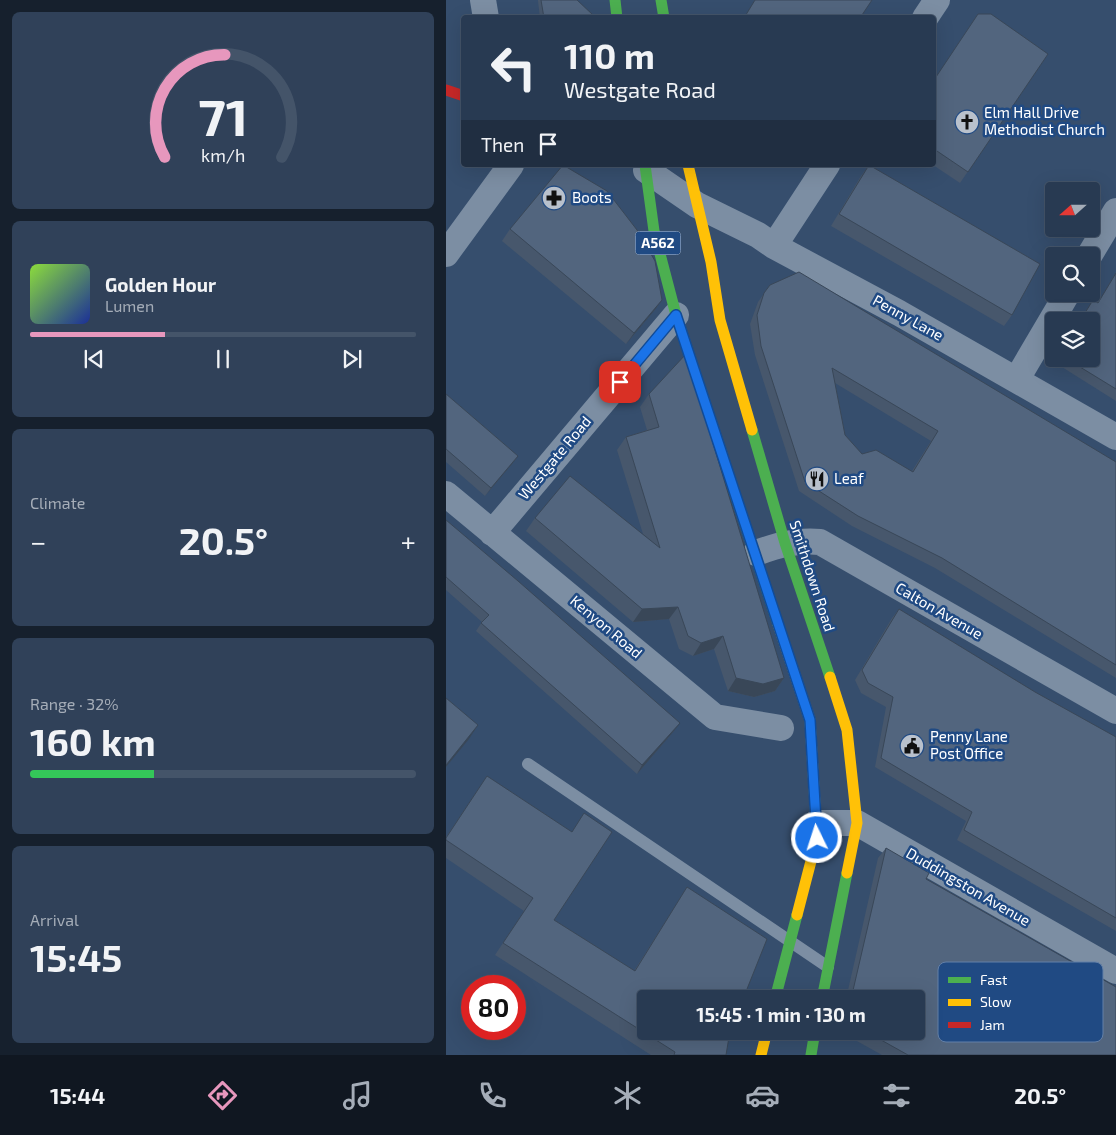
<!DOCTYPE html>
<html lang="en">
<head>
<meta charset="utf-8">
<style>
  :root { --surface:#283a52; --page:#304159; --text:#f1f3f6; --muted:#a5adb8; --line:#445469; --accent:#e797bd }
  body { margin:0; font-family:"Exo 2",sans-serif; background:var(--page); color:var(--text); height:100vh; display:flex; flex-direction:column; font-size:19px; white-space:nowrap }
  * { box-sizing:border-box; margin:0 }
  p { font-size:16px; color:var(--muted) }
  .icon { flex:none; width:28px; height:28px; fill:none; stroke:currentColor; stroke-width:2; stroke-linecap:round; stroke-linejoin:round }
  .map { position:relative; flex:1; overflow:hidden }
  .side { display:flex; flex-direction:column; gap:12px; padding:12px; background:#16202d; width:446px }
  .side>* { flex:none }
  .hud { position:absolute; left:15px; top:15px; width:475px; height:152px; border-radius:5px; box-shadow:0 5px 20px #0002,0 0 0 1px var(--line); background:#283a52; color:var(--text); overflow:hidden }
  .needle { width:32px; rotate:249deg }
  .controls { position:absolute; left:599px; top:182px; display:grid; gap:10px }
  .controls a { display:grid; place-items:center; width:55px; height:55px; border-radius:5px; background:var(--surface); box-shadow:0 5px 20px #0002,0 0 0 1px var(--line); font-size:25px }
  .speed { position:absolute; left:15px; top:975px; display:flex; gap:10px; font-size:25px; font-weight:700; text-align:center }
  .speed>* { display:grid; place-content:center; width:65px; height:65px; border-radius:50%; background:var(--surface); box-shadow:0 5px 20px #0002,0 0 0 1px var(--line); line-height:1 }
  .speed .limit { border:8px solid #d22; background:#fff; color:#111 }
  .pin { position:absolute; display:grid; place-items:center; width:42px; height:42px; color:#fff; margin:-21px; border-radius:10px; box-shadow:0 2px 8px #0006 }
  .me { position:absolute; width:55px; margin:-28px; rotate:356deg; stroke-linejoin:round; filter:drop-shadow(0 0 4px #0008) }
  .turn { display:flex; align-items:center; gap:18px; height:105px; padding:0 20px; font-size:22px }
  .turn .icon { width:65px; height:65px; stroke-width:2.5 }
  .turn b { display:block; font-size:35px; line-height:42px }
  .then { display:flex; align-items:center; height:48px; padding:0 20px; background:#0003; gap:10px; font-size:19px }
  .big { font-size:38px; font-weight:700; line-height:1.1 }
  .side .widget { flex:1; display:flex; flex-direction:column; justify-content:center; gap:8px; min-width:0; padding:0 18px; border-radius:8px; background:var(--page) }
  .side .dial { align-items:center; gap:0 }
  .dial svg { height:130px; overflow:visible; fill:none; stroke:var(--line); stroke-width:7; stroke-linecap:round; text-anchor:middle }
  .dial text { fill:var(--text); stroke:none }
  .song { display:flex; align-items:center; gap:15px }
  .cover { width:60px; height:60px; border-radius:8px; background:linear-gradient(135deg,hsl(90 70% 55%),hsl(230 70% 35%)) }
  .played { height:5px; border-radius:2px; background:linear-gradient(90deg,var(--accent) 35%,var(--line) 35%) }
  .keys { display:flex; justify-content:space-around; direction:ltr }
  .heat { display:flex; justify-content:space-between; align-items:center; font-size:28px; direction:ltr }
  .charge { height:8px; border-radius:4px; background:linear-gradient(90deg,#34c759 32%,var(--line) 0) }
  .trip { position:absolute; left:191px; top:990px; width:288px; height:50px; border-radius:5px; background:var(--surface); box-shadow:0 5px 20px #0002,0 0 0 1px var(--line); font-weight:700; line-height:50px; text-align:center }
  .tabs { display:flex; height:80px; justify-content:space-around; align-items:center; background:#101721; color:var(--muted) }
  .tabs .icon { width:35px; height:35px }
  .tabs .current { color:var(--accent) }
  .tabs b { font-size:22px; color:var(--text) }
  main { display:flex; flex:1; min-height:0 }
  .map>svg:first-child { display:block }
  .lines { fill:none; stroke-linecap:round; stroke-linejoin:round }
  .lane { stroke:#7c8ea3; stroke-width:12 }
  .street { stroke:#7c8ea3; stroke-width:26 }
  .fast { stroke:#4caf50; stroke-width:11 }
  .slow { stroke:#ffc107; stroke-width:11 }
  .jam { stroke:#c62828; stroke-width:11 }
  .wall { fill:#47576c; fill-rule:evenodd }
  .shaded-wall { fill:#394758 }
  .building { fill:#52657e; stroke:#394758; fill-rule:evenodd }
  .route-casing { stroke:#114b97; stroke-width:12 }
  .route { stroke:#1a73e8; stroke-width:9 }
  .labels { text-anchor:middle; stroke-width:5; stroke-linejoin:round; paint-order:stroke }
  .shield { fill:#204a83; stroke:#bcc9da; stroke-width:1 }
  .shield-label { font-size:14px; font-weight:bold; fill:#fff }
  .poi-label { font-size:15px; fill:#fff; stroke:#204a83; text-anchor:start }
  .street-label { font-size:15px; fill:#fff; stroke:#204a83 }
  .key { fill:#204a83; stroke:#6380a8; stroke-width:1 }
  .key-label { font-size:14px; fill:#fff }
</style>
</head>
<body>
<main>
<section class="side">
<div class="widget dial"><svg viewBox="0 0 100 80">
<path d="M14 69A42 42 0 1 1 86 69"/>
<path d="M14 69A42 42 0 0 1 51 6" stroke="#e797bd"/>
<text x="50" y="56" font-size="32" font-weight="700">71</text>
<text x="50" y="72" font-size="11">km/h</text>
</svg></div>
<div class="widget">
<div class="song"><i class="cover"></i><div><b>Golden Hour</b><p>Lumen</p></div></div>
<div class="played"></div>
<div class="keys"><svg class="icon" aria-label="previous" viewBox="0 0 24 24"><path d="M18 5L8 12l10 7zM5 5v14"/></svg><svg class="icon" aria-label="pause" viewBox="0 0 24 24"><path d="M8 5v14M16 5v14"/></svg><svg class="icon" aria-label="next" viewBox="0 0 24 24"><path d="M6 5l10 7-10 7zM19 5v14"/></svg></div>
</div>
<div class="widget"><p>Climate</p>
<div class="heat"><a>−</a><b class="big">20.5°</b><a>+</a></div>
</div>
<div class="widget"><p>Range · 32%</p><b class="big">160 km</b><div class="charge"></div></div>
<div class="widget"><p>Arrival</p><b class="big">15:45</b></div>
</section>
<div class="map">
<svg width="670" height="1055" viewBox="0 0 670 1055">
  <rect width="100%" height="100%" fill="#364e6d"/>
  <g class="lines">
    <path class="lane" d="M82 764 382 967"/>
    <path class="street" d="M37 0 40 18
      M479 18 491 0
      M200 170 251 205 312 235 328 246 453 313 670 437
      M328 246 381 165
      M0 254 65 165
      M643 256 670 211
      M571 379 621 294
      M0 494 269 717 335 728
      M46 533 230 315
      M310 553C332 545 350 540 374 542L670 711
      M370 823H411L670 971"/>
    <path class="fast" d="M169 0 171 18
      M215 0 218 18
      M199 165 208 231 230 315 332 624
      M306 430 339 543 384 677
      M329 999 351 915
      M376 999 401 873
      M365 1055 369 1031"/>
    <path class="slow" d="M242 165 265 262 274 320 306 430
      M332 624 364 720 371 838 351 915
      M384 677 401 730 411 823 401 873
      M315 1055 321 1031"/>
    <path class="jam" d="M0 90 18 96"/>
  </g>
  <path class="wall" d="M92 0H131L148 18H94L92 1Z
    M602 54 514 183 487 165 488 80Z
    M423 165 566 315 558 326 385 226 415 176Z
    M64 229 216 300 208 311 180 344 56 241Z
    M670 272V401L608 362 610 359H645V321H633L647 300 652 303Z
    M324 285 670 462V678L489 568 406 526 353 491 309 355 304 324 312 302ZM389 383 485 441 466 471 416 454 399 435Z
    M0 394 72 456 66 464 39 496 0 462Z
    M203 394 338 678 329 691 308 697 282 691 268 649 247 656 233 649 223 619 187 622 80 531 89 518 197 534 171 450 180 437 201 430 194 407Z
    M0 520 228 731 191 774 30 631 36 622 0 590Z
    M453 609 589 692 670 737V931L511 840 520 821 429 767 440 707 415 693 409 680 446 618Z
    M33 788 108 920 188 971 233 900 241 887 200 999 280 1055H205L49 955 78 911 0 858V837Z
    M440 848 480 879 670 1055H436L393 1031H470V999H400L432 858Z"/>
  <path class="shaded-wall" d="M216 300 208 311 180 344 188 333Z
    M72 456 66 464 39 496 45 488Z
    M232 607 223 619 187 622 196 609Z
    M277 636 268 649 247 656 255 643Z
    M290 678H338L329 691 308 697 282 691Z
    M234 723 228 731 191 774 196 765Z
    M32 725 23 739 0 767V765Z"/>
  <path class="building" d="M95 0H131L147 15 148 18H98Z
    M309 0H426L414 18H298Z
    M532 14H545L602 54 522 172 488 149V80Z
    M117 165 161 191 191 230 209 261 216 300 188 333 64 229Z
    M423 165 594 264 566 315 393 214Z
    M353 272 670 462V665L496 558 412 516 359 482 315 346 311 315 318 293 324 285ZM386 368 492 431 467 472 430 450 416 454 399 435Z
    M670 273V389L621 359H645V321H634L647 300 652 303Z
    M240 354 338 678 317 684 290 678 277 636 255 643 242 636 232 607 196 609 89 518 124 476 214 548 180 437 213 427 203 394Z
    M0 394 72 456 45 488 0 449Z
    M0 520 72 581 234 723 196 765 35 623 43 615 0 577Z
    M453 609 589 692 670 737V918L518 830 526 812 435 758 447 697 422 683 416 670Z
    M0 698 32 725 0 765Z
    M41 776 126 832 138 813 166 832 108 920 189 971 241 887 321 939 297 999H200V1031H284L280 1055H228L229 1052 57 943 87 898 0 840V838Z
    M440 848 483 873 480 879 670 987V1055H462L419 1031H470V999H405Z"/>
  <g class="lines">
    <g class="route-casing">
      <path id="route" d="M174 382 230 315 364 720 371 838"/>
    </g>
    <use href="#route" class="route"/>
  </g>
  <defs>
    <g id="church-disc" transform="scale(1.25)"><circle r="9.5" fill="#b9c1cc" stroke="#204a83"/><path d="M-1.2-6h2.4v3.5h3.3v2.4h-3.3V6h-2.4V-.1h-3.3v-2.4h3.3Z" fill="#111"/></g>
    <g id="pharmacy-disc" transform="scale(1.25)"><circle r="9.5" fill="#b9c1cc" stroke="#204a83"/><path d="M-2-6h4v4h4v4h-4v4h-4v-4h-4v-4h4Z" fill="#111"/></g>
    <g id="restaurant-disc" transform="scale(1.25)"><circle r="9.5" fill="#b9c1cc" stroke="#204a83"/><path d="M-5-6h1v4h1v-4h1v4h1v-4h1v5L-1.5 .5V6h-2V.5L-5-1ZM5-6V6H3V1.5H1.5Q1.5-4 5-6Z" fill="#111"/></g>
    <g id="civic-disc" transform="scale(1.25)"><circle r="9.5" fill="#b9c1cc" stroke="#204a83"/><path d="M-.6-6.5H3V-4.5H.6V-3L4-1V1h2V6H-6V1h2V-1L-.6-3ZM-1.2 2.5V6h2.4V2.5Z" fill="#111"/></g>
  </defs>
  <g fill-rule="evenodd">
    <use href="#church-disc" x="521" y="122"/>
    <use href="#pharmacy-disc" x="108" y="198"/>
    <use href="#restaurant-disc" x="371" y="479"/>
    <use href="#civic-disc" x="466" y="746"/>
  </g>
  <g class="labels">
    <rect class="shield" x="189.5" y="231.5" width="45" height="23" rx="4"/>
    <g class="shield-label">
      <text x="212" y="248">A562</text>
    </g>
    <g class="poi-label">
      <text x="538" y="118">Elm Hall Drive<tspan x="538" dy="17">Methodist Church</tspan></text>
      <text x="126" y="203">Boots</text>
      <text x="388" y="484">Leaf</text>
      <text x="484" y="742">Penny Lane<tspan x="484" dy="17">Post Office</tspan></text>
    </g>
    <g class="street-label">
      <text transform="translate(462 318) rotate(29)" y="5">Penny Lane</text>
      <text transform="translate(109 458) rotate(-50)" y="5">Westgate Road</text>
      <text transform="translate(366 576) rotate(72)" y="5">Smithdown Road</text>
      <text transform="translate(493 611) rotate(30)" y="5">Calton Avenue</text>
      <text transform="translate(160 627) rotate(40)" y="5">Kenyon Road</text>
      <text transform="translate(522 887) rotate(30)" y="5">Duddingston Avenue</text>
    </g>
  </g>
  <rect x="492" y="962" width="165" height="80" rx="8" class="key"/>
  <rect x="502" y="977" width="23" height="6" fill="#4caf50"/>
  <rect x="502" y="999" width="23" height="7" fill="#ffc107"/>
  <rect x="502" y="1022" width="23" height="6" fill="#c62828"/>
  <g class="key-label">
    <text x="534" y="985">Fast</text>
    <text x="534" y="1007">Slow</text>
    <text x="534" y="1030">Jam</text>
  </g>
</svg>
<div class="controls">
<a><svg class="needle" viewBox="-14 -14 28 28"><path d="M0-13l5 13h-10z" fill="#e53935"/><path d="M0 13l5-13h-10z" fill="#a5adb8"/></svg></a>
<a><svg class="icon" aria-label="search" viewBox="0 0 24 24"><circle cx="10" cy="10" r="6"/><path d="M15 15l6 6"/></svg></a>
<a><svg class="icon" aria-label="layers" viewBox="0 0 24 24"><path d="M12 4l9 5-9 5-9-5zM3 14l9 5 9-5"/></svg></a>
</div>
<div class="speed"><div class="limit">80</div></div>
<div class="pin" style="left:174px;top:382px;background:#d93025"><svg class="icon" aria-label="arrive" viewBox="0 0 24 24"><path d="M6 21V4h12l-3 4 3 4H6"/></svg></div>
<svg class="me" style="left:371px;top:838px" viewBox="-20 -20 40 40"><circle r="17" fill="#1a73e8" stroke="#fff" stroke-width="3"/><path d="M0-11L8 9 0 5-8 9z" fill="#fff"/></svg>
<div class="trip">15:45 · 1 min · 130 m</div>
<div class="hud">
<div class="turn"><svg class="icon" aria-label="left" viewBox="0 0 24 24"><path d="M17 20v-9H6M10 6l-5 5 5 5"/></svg><div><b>110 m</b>Westgate Road</div></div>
<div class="then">Then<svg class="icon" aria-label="arrive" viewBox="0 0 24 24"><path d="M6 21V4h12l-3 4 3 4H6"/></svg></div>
</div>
</div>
</main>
<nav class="tabs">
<b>15:44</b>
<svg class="icon current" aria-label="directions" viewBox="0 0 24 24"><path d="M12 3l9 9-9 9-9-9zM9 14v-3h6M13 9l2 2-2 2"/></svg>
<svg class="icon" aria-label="music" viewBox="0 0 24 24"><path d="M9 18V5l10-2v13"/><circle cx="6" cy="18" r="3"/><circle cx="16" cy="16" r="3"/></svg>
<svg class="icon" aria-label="phone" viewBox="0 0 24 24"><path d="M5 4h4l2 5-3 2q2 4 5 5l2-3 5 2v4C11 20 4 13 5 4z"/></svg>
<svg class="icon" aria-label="climate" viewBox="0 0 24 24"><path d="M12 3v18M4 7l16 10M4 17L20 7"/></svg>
<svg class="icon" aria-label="car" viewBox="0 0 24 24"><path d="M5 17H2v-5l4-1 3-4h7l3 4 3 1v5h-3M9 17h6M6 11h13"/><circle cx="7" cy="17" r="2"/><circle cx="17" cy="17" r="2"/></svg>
<svg class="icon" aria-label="filters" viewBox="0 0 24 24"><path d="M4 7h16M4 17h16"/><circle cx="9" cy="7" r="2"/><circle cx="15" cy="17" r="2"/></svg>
<b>20.5°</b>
</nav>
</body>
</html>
